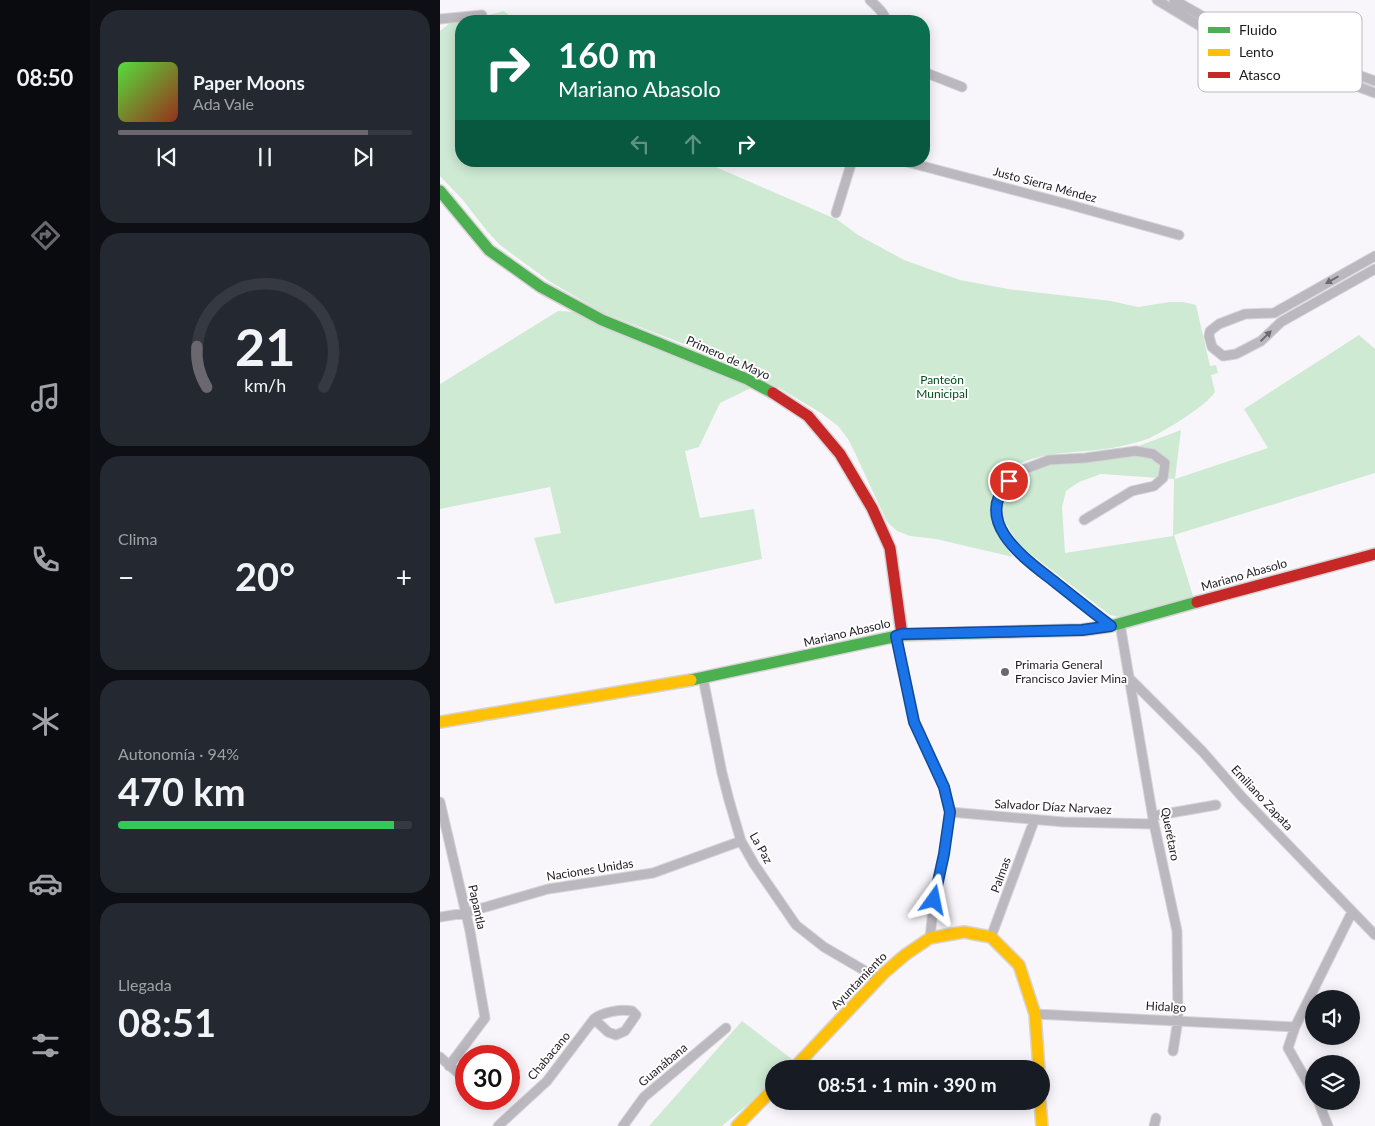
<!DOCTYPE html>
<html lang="es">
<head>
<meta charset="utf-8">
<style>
  :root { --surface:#171b24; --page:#242831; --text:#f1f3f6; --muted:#9ea1a6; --line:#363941; --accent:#6b676e }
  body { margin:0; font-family:Lato,sans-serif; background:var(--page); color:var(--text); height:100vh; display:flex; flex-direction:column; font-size:19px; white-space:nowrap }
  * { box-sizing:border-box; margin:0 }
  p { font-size:16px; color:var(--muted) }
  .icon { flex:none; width:28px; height:28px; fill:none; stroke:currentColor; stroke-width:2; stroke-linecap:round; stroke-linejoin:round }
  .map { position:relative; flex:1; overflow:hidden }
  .sheet { display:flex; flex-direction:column; gap:10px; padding:10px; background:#0d0f14; width:350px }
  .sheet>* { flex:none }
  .top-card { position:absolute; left:15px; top:15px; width:475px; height:152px; border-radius:20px; box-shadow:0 2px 12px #0003; background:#0b6e4f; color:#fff; overflow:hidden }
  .buttons { position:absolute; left:865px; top:990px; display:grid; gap:10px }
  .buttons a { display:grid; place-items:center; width:55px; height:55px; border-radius:50%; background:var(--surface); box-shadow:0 2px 12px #0003; font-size:25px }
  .speed { position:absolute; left:15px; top:1045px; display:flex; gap:10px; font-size:25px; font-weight:700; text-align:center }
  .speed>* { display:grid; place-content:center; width:65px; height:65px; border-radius:50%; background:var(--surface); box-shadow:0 2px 12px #0003; line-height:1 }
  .speed .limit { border:8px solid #d22; background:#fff; color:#111 }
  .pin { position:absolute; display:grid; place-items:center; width:42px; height:42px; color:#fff; margin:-21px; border:2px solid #fff; border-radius:50%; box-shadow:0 1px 5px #0007 }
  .me { position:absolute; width:55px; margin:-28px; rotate:12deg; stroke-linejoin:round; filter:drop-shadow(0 0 4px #0008) }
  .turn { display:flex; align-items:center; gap:18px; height:105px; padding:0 20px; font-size:22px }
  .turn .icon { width:65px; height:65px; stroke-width:2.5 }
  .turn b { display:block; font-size:35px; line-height:42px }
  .lanes { display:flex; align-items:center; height:48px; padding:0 20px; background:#0003; justify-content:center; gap:25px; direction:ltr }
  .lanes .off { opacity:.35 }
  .big { font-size:38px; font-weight:700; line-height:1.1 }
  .sheet .card { flex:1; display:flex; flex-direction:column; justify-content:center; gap:8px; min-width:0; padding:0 18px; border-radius:20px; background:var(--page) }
  .sheet .dial { align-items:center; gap:0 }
  .dial svg { height:130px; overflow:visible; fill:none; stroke:var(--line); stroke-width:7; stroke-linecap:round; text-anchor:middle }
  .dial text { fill:var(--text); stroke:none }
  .song { display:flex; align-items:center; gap:15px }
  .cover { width:60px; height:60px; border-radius:8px; background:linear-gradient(135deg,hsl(110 70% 55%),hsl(10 70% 35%)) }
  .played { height:5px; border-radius:2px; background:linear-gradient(90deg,var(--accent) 85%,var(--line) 85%) }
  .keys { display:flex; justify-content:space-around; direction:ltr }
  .heat { display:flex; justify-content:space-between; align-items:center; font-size:28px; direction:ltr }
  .charge { height:8px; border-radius:4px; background:linear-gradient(90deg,#34c759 94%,var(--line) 0) }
  .trip { position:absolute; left:325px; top:1060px; width:285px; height:50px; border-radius:25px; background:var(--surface); box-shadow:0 2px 12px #0003; font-weight:700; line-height:50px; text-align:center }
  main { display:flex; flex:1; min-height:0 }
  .tabs { display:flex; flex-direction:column; width:90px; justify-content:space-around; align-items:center; background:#090b0e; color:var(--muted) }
  .tabs .icon { width:35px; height:35px }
  .tabs .current { color:var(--accent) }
  .tabs b { font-size:22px; color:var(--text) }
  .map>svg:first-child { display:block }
  .green { fill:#ceead3; fill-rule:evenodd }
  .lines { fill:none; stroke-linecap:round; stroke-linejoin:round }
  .street-casing { stroke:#d6d4d7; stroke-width:11 }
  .fast-casing { stroke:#d6d4d7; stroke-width:14 }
  .slow-casing { stroke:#d6d4d7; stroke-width:14 }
  .jam-casing { stroke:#d6d4d7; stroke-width:14 }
  .street { stroke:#bbb8c0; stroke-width:9 }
  .fast { stroke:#4caf50; stroke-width:11 }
  .slow { stroke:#ffc107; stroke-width:11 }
  .jam { stroke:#c62828; stroke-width:11 }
  .oneway { fill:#6c6971 }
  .route-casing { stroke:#114b97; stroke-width:12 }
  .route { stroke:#1a73e8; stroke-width:9 }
  .poi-dot { fill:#6b676e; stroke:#fff; stroke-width:2 }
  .labels { text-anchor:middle; stroke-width:4; stroke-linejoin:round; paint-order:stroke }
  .street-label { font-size:12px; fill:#1e1a22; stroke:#fff }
  .park-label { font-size:12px; fill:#014c1b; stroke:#fff }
  .poi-label { font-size:12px; fill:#1e1a22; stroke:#fff; text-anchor:start }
  .key { fill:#fff; stroke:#bcbabd; stroke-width:1 }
  .key-label { font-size:14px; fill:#1e1a22 }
</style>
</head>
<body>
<main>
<nav class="tabs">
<b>08:50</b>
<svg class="icon current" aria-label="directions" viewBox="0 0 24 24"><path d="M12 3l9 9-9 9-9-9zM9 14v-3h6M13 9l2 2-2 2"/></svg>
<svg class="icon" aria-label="music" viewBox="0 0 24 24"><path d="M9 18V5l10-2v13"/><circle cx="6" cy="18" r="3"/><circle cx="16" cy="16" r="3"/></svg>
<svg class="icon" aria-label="phone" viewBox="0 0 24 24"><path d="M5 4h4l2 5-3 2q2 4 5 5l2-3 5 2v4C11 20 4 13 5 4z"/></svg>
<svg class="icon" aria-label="climate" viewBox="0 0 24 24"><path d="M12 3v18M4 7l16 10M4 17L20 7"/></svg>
<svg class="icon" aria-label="car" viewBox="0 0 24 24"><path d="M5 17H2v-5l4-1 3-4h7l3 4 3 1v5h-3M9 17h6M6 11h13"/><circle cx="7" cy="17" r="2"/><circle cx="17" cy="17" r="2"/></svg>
<svg class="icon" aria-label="filters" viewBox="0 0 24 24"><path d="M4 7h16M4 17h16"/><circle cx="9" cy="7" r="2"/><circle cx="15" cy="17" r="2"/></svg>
</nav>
<section class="sheet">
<div class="card">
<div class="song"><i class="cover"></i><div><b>Paper Moons</b><p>Ada Vale</p></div></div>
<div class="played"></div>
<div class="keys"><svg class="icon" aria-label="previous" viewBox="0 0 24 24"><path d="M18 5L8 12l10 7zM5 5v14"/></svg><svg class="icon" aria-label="pause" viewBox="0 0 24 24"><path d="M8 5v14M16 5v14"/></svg><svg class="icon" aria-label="next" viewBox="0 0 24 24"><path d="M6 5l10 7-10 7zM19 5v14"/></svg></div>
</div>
<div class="card dial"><svg viewBox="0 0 100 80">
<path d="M14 69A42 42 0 1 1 86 69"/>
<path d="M14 69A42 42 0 0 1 8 44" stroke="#6b676e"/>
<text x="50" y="56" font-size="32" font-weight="700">21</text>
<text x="50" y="72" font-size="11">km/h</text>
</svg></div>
<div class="card"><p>Clima</p>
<div class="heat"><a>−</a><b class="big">20°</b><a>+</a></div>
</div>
<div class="card"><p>Autonomía · 94%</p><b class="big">470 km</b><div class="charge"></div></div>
<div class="card"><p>Llegada</p><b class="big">08:51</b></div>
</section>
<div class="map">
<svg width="935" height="1126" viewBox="0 0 935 1126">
  <rect width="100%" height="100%" fill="#f9f6fb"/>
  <path class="green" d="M64 11 76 21H21V161H262L398 220 418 235 464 260 520 280 568 289 671 301 698 307 730 302H743L756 305 770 366 776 365 778 373 771 375 775 392C765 407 726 430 710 438 700 442 687 445 677 447 645 454 596 449 570 470 565 475 561 483 558 489 542 517 557 534 573 557L496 539 470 536 457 531 447 522 415 453 408 439 398 426 381 413 339 388 270 354 163 313 109 281 60 245 47 231 22 199 0 176V31L16 18H37Z
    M118 311 136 312 311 388 280 403 259 447 245 451 260 518 314 509 322 559 115 604 94 538 121 533 110 487 0 509V384Z
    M919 335 935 349V473L734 535 754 599 685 618 670 615 579 545 565 522 561 507 565 490 576 476 595 466 685 451 741 430 735 479 828 448 804 409ZM661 474 734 479 733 536 625 553 622 507 626 491 639 482Z
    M302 1021 357 1063 350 1069H334V1083L282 1126H209Z"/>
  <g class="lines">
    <g class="street-casing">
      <path id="street" d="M430 0C436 6 445 13 446 21
        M717 0 765 29 935 93
        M734 0 769 20 935 81
        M0 19 42 15
        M484 72 522 87
        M463 161 627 204 739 235
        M396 213 412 161
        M935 256 834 313 805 314 779 324 770 331 769 336 772 347 783 356 796 354 821 341 841 322 935 269
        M644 520 692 491 714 486 723 478 725 463 713 454 696 451 645 458 609 460 577 472 561 490 557 508 559 525 568 541 581 555 671 626
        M680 624 714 824 737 931 738 1020 733 1051
        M456 636 475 722 504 787 510 812 504 853 494 900 490 938
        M263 678 282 773 289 800 301 841 314 864 356 925 384 947 439 979
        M690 679 763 752 802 797 935 935
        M0 802 30 931 45 1018 9 1066
        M510 812 624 822 714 824
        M713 816 776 805
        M0 917 25 913 108 889 213 873 301 841
        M551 937 594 821
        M595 1014 855 1027
        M0 1057 26 1080
        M874 1094 848 1048 855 1027 912 912
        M878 1101 888 1126
        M58 1126 107 1081 154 1019C162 1012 181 1009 192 1011L196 1015 185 1031 176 1035 168 1032 154 1019
        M183 1126 204 1097 286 1028
        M714 1126 716 1118"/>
    </g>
    <g class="fast-casing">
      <path id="fast" d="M0 191 49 250 101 287 162 320 307 379 333 393
        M251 680 462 635 642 630 671 626 757 602"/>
    </g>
    <g class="slow-casing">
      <path id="slow" d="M0 722 251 680
        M353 1069 444 973 465 955 490 938 524 932 551 937 579 965 595 1014 599 1069
        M600 1101 602 1126
        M297 1126 334 1088"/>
    </g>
    <g class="jam-casing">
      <path id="jam" d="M333 393 368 416 400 454 432 508 450 548 462 635
        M757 602 935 554"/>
    </g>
    <use href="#street" class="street"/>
    <use href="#fast" class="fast"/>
    <use href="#slow" class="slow"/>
    <use href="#jam" class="jam"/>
  </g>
  <defs><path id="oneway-solid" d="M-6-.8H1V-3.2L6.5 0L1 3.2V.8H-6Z" transform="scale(1.25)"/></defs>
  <g class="oneway">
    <use href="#oneway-solid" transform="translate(892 280) rotate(150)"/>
    <use href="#oneway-solid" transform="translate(826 336) rotate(-44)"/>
  </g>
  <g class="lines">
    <g class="route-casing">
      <path id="route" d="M494 900 504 854 510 812 504 787 474 722 456 636 462 634 642 630 671 626C652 612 634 597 616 583 587 560 531 523 569 481"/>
    </g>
    <use href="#route" class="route"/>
  </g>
  <circle class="poi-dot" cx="565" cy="672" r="5"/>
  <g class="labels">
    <g class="street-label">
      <text transform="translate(605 185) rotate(15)" y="4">Justo Sierra Méndez</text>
      <text transform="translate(288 358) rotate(24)" y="4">Primero de Mayo</text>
      <text transform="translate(804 575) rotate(-16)" y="4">Mariano Abasolo</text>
      <text transform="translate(407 633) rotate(-13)" y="4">Mariano Abasolo</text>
      <text transform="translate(822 798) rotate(47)" y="4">Emiliano Zapata</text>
      <text transform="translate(613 807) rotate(3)" y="4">Salvador Díaz Narvaez</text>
      <text transform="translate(730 834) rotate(79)" y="4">Querétaro</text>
      <text transform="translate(321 848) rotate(61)" y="4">La Paz</text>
      <text transform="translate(150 870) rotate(-9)" y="4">Naciones Unidas</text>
      <text transform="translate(561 875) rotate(-70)" y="4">Palmas</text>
      <text transform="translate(37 907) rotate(78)" y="4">Papantla</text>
      <text transform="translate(419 981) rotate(-46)" y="4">Ayuntamiento</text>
      <text transform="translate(726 1007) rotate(3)" y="4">Hidalgo</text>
      <text transform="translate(109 1056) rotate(-50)" y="4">Chabacano</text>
      <text transform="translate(223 1065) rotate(-40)" y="4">Guanábana</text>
    </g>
    <g class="park-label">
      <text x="502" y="384">Panteón<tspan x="502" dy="14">Municipal</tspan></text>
    </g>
    <g class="poi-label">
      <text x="575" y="669">Primaria General<tspan x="575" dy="14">Francisco Javier Mina</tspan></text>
    </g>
  </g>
  <rect x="758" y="12" width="164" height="80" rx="8" class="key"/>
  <rect x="768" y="27" width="22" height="6" fill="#4caf50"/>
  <rect x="768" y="49" width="22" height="7" fill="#ffc107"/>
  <rect x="768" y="72" width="22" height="6" fill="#c62828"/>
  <g class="key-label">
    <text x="799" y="35">Fluido</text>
    <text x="799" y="57">Lento</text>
    <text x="799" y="80">Atasco</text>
  </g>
</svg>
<div class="buttons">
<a><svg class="icon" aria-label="sound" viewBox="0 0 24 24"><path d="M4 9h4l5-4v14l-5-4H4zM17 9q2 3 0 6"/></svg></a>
<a><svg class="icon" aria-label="layers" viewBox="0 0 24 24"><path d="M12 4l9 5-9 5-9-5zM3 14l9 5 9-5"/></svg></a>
</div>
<div class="speed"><div class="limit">30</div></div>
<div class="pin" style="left:569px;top:481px;background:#d93025"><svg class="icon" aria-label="arrive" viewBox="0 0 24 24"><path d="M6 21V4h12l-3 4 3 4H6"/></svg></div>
<svg class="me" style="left:494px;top:900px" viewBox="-20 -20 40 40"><path d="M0-17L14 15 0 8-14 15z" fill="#1a73e8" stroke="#fff" stroke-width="4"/></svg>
<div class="trip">08:51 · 1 min · 390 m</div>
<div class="top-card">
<div class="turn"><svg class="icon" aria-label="right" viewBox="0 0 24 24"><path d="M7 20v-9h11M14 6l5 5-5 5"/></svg><div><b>160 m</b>Mariano Abasolo</div></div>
<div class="lanes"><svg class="icon off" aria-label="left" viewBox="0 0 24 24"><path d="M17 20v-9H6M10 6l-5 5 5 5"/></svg><svg class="icon off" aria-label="ahead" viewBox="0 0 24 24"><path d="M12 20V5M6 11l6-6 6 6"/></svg><svg class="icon" aria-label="right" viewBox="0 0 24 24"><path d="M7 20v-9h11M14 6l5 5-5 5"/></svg></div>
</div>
</div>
</main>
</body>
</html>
